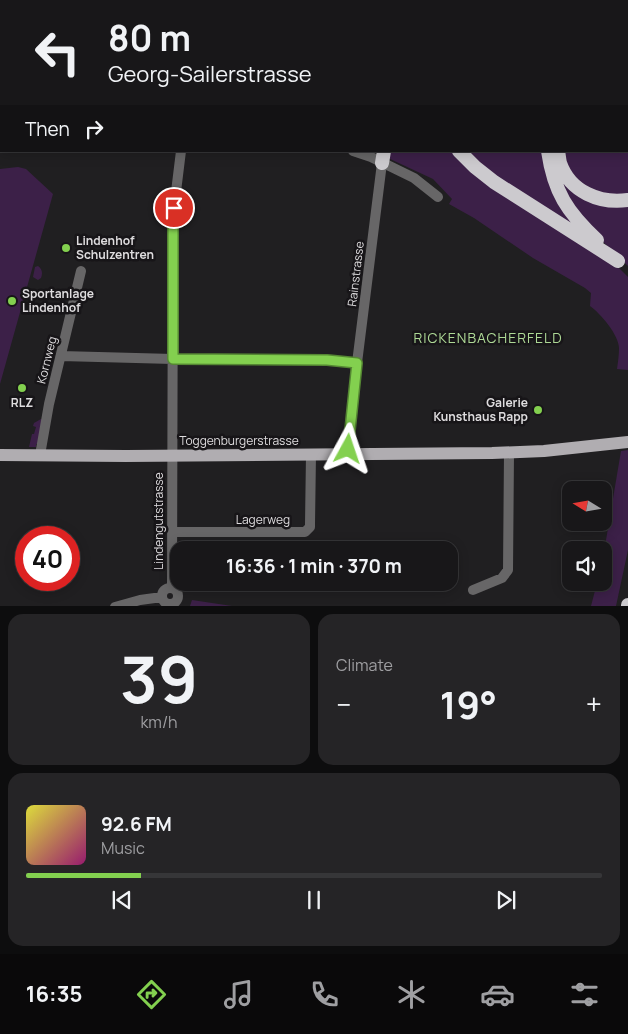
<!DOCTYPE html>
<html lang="en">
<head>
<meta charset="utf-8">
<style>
  :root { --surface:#181719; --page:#252426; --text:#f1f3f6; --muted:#9f9fa2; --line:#363638; --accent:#83d04f }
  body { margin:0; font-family:Manrope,sans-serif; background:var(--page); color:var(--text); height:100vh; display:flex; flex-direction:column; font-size:19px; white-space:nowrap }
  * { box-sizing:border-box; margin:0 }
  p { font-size:16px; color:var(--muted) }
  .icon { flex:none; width:28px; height:28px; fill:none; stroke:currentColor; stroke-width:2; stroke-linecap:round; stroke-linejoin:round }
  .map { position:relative; height:606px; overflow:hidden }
  .panel { display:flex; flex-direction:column; gap:8px; padding:8px; background:#0d0d0e; flex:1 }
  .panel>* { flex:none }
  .guide { position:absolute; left:0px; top:0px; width:629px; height:152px; box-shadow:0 2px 12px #0003,0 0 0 1px var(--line); background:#181719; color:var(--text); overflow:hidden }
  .needle { width:32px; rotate:281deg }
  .tools { position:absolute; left:562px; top:481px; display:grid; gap:10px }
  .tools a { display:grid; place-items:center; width:50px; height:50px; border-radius:10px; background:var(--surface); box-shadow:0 2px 12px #0003,0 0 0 1px var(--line); font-size:25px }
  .speed { position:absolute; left:15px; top:526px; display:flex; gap:10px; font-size:25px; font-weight:700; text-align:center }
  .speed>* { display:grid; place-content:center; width:65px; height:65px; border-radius:50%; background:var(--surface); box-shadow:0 2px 12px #0003,0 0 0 1px var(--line); line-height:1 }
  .speed .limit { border:8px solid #d22; background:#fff; color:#111 }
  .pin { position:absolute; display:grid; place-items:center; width:42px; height:42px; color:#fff; margin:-21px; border:2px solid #fff; border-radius:50%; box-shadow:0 1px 5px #0007 }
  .me { position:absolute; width:55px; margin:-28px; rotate:5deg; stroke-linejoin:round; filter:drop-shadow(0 0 4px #0008) }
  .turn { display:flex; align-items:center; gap:18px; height:105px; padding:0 25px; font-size:22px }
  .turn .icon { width:65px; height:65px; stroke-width:2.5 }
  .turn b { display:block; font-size:35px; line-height:42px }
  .then { display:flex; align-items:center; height:48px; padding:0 25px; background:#0003; gap:10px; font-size:19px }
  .big { font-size:38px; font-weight:700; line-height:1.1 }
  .panel .widget { flex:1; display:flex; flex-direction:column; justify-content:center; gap:8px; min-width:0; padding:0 18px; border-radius:15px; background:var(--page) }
  .panel .dial { align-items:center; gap:0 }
  .dial b { font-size:65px; line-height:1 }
  .song { display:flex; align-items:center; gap:15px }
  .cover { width:60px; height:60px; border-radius:8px; background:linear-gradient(135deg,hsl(60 70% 55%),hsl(320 70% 35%)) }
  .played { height:5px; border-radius:2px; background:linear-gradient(90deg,var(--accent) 20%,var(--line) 20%) }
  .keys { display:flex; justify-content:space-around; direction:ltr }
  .heat { display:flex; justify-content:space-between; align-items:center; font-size:28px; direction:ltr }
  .panel .tiles { flex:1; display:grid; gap:8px; grid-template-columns:1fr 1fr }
  .widget:last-child { grid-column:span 2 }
  .trip { position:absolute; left:170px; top:541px; width:288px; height:50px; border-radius:15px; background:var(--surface); box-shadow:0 2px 12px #0003,0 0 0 1px var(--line); font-weight:700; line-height:50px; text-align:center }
  .tab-bar { display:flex; height:80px; justify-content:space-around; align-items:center; background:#0a090a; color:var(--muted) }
  .tab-bar .icon { width:35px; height:35px }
  .tab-bar .on { color:var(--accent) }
  .tab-bar b { font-size:22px; color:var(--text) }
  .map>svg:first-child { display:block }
  .green { fill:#3c2048 }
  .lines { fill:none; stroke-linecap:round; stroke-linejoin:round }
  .minor { stroke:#676667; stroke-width:10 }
  .major { stroke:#b0adb1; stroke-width:12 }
  .highway { stroke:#cccace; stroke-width:14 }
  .route-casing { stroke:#558733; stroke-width:12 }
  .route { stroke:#83d04f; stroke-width:9 }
  .poi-dot { fill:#83d04f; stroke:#171518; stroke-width:2 }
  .labels { text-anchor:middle; stroke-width:5; stroke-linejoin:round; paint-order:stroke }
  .poi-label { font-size:12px; font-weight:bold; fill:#dedcde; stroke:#171518; text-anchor:start }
  .street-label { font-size:12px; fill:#dedcde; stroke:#171518 }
  .neighbourhood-label { font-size:14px; letter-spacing:1px; fill:#add895; stroke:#171518 }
</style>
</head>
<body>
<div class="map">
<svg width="628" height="607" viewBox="0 0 628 607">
  <rect width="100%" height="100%" fill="#201f21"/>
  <path class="green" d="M339 0H628V63V1H339Z
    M628 87V195L612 198 582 186 567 166 565 151H628Z
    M389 151H453L620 269 628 277V370L617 369C618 362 619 355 619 348 619 335 600 313 590 306L591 293 585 288 533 258 474 218 449 204 452 199 433 179 388 158Z
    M462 151H544L579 228 549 214Z
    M553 151 567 184 628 203V266L590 229 566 199Z
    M18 167 26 169 53 194 0 384V169Z
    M38 266C42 269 43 273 41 278L38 280 33 277 35 267Z
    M41 419 44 420 40 444H36V447H29L32 434H34L36 427 33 426 34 423Z
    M628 450V550L616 606H591L597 583 604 582V552L621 451Z
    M192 600 232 606H190Z"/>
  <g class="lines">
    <path class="minor" d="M0 21H1
      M353 151 371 157 414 178 438 197
      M61 356 173 359 327 360 357 363
      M347 454 357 363 382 163
      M40 455 49 404 81 271
      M172 532H305L310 527V524L311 454
      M172 587 173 225 174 208 181 151
      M162 596a8 8 0 1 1 16 0a8 8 0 1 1-16 0Z
      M473 590 502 578 508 570 509 453
      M115 607 140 600 162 597"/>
    <path class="major" d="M0 455 126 456 492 453 544 451 628 442"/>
    <path class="highway" d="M296 0 298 1
      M459 151 475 167 494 182 618 261
      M548 151C554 192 567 212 597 240
      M558 151C559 155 559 159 560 163 570 192 600 204 628 200
      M382 163 384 151
      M628 607V605"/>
  </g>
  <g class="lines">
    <g class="route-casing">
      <path id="route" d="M174 208 173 225V359L327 360 357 363 348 449"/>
    </g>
    <use href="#route" class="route"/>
  </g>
  <g class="poi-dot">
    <circle cx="66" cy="248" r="5"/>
    <circle cx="12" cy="301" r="5"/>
    <circle cx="22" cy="388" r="5"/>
    <circle cx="538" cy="410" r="5"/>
  </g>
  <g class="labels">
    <g class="poi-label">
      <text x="76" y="245">Lindenhof<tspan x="76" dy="14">Schulzentren</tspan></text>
      <text x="22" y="298">Sportanlage<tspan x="22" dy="14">Lindenhof</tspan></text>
      <text x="22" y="407" text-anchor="middle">RLZ</text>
      <text x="528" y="407" text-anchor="end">Galerie<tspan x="528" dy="14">Kunsthaus Rapp</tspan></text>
    </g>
    <g class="street-label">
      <text transform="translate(356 274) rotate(-83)" y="4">Rainstrasse</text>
      <text transform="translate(47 360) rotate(-76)" y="4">Kornweg</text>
      <text x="239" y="445">Toggenburgerstrasse</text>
      <text x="263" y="524">Lagerweg</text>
      <text transform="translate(159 521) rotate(-90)" y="4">Lindengutstrasse</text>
    </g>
    <g class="neighbourhood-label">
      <text x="488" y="343">RICKENBACHERFELD</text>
    </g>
  </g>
</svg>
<div class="tools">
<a><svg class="needle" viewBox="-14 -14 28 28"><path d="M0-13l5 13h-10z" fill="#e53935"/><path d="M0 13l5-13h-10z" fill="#9f9fa2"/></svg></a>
<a><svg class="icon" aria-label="sound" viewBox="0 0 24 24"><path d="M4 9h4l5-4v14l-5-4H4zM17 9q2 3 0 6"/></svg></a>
</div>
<div class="speed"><div class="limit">40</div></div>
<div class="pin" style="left:174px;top:208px;background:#d93025"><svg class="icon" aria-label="arrive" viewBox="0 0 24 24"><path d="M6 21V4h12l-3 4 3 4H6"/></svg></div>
<svg class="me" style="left:348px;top:449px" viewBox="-20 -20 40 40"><path d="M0-17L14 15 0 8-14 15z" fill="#83d04f" stroke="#fff" stroke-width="4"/></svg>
<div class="trip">16:36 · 1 min · 370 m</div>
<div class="guide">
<div class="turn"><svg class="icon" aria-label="left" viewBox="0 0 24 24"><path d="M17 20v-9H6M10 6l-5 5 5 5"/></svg><div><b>80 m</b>Georg-Sailerstrasse</div></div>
<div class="then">Then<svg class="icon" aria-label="right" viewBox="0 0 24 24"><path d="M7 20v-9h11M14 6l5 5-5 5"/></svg></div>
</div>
</div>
<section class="panel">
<div class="tiles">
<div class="widget dial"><b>39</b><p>km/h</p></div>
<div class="widget"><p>Climate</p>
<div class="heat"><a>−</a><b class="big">19°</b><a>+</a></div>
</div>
<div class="widget">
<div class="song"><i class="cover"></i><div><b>92.6 FM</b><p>Music</p></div></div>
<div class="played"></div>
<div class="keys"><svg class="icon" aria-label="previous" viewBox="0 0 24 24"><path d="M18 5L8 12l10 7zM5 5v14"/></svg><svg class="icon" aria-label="pause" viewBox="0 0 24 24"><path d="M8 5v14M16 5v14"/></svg><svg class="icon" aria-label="next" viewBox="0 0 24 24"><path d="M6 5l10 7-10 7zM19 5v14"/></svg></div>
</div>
</div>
</section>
<nav class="tab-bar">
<b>16:35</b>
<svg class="icon on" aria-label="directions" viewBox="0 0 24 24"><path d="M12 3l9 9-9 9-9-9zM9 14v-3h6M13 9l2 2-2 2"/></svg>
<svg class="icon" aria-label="music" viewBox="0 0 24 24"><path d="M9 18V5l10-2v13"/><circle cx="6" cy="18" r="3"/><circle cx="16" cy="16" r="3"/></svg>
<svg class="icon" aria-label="phone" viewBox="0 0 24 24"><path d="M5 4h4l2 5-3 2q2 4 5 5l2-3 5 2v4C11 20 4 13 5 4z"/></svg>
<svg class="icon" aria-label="climate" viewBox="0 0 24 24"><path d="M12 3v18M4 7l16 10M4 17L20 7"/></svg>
<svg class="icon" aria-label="car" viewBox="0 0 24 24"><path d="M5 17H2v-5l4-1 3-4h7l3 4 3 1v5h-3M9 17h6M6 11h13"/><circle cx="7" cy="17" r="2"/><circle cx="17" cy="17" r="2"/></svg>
<svg class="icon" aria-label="filters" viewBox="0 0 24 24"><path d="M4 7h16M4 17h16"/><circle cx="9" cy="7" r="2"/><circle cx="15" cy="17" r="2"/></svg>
</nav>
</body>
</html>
